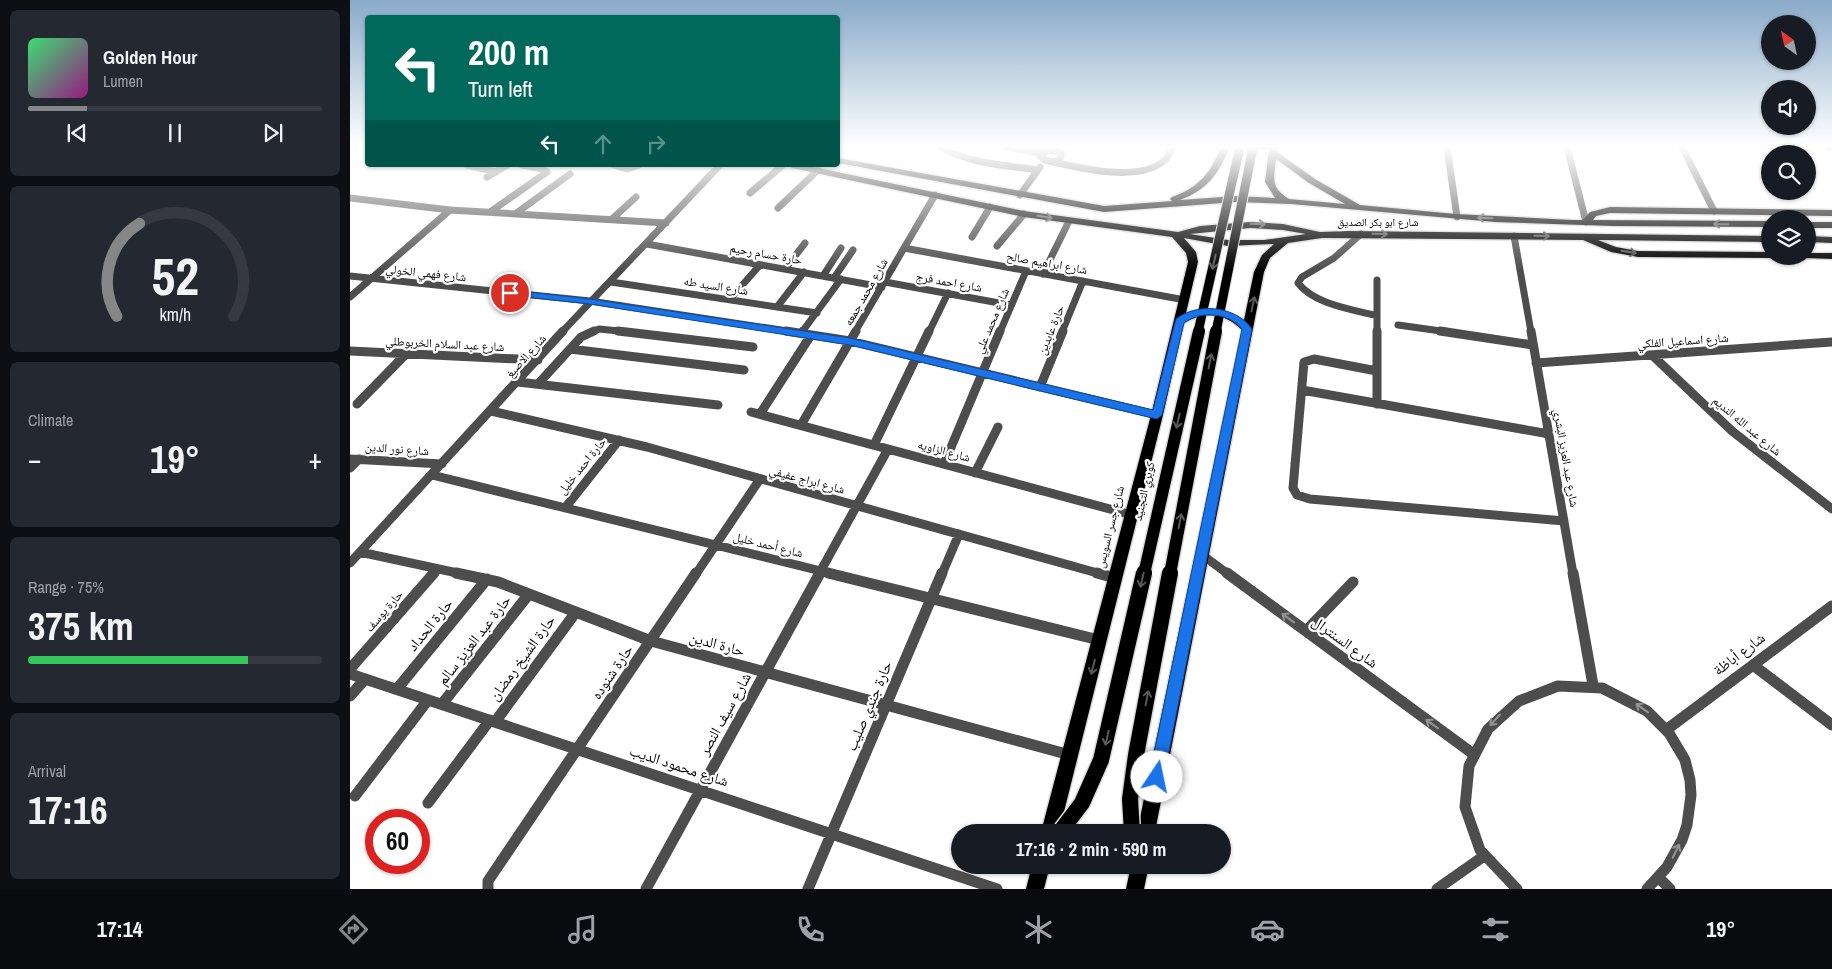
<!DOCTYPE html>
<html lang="en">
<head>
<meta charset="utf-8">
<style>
  :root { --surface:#171b24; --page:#242831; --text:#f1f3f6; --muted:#9ea1a6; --line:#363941; --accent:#858687 }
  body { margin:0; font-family:"Archivo Narrow","Noto Naskh Arabic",sans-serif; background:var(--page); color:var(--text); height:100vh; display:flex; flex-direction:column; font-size:19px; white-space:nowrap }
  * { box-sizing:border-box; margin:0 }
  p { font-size:16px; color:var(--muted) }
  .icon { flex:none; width:28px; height:28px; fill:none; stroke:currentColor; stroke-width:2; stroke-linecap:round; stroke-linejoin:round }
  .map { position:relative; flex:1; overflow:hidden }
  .details { display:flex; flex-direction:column; gap:10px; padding:10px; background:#0d0f14; width:350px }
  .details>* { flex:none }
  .banner { position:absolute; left:15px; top:15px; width:475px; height:152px; border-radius:5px; box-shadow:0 1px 4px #0004; background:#00695c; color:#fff; overflow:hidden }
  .needle { width:32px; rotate:327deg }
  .tools { position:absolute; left:1411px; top:15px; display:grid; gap:10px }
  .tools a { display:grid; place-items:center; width:55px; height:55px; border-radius:50%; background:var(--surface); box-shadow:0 1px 4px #0004; font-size:25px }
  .speed { position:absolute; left:15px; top:809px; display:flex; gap:10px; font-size:25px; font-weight:700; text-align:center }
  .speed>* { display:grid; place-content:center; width:65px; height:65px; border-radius:50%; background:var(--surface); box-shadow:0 1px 4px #0004; line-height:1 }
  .speed .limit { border:8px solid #d22; background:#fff; color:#111 }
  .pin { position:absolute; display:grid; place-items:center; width:42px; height:42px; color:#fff; margin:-21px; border:2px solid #fff; border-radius:50%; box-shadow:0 1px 5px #0007 }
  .me { position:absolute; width:55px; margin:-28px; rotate:11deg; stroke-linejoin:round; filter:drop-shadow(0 0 4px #0008) }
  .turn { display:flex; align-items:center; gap:18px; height:105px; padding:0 20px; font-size:22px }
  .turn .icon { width:65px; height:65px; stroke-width:2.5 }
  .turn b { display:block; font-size:35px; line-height:42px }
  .lanes { display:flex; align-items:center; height:48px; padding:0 20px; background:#0003; justify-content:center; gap:25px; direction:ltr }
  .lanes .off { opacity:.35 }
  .big { font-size:38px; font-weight:700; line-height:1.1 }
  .details .card { flex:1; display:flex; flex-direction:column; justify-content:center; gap:8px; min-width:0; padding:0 18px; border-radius:8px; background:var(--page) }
  .details .dial { align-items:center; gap:0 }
  .dial svg { height:130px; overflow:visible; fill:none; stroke:var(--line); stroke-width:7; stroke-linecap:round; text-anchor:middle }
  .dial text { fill:var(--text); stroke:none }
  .song { display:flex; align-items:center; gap:15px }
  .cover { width:60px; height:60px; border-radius:8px; background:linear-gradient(135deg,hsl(140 70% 55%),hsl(310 70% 35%)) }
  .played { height:5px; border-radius:2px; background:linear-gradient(90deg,var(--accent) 20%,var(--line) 20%) }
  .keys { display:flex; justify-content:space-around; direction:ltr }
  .heat { display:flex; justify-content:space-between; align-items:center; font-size:28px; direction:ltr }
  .charge { height:8px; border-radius:4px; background:linear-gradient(90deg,#34c759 75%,var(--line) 0) }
  .trip { position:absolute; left:601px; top:824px; width:280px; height:50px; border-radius:25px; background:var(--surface); box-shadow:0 1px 4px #0004; font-weight:700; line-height:50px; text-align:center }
  .tabs { display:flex; height:80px; justify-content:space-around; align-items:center; background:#090b0e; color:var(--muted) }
  .tabs .icon { width:35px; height:35px }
  .tabs .selected { color:var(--accent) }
  .tabs b { font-size:22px; color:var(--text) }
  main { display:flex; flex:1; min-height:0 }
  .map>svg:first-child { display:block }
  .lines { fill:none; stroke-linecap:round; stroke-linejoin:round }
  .major-casing { stroke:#dbdbdb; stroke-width:3 }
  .minor-far2 { stroke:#4d4d4d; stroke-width:7 }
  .minor-far1 { stroke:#4d4d4d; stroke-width:9 }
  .minor { stroke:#4d4d4d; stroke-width:11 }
  .major { fill:#000; fill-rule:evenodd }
  .major-bridge-far2-casing { stroke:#dbdbdb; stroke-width:11; stroke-linecap:butt }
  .major-bridge-far1-casing { stroke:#dbdbdb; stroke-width:15; stroke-linecap:butt }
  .major-bridge-casing { stroke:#dbdbdb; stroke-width:19; stroke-linecap:butt }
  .major-bridge-far2 { stroke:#000; stroke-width:9 }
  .major-bridge-far1 { stroke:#000; stroke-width:12 }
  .major-bridge { stroke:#000; stroke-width:16 }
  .oneway { stroke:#595959 }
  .oneway2 { stroke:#949494 }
  .route { fill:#1a73e8; stroke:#114b97 }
  .labels { text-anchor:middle; stroke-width:4.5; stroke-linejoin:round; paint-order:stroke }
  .far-street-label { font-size:11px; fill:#000; stroke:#fff }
  .street-label { font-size:12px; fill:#000; stroke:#fff }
  .near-street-label { font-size:15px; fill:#000; stroke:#fff }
</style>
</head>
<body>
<main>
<section class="details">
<div class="card">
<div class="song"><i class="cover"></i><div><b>Golden Hour</b><p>Lumen</p></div></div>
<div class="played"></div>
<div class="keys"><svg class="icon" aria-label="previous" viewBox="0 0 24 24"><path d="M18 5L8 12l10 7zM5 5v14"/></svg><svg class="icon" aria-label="pause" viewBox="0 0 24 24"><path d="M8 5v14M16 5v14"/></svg><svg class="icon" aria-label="next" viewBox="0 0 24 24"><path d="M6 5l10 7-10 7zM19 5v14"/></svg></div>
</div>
<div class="card dial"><svg viewBox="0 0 100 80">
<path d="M14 69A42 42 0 1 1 86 69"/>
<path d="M14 69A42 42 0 0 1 28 12" stroke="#858687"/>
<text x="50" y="56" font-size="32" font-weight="700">52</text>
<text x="50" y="72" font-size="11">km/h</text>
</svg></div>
<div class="card"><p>Climate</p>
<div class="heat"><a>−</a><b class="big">19°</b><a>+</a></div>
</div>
<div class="card"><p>Range · 75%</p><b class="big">375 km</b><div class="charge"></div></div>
<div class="card"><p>Arrival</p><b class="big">17:16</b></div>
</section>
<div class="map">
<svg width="1482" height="889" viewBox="0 0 1482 889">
  <rect width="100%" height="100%" fill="#fff"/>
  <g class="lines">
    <g class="major-casing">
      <path id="major" d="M871 147H879C870 173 857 190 830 200L886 196 925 198 915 182 919 149 896 150 892 147H928L927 152 965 179 1010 205 1106 214 1223 220H1233L1240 212 1260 207 1482 210V216L1260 213 1246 216 1243 220 1420 221V227L1263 226 1145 222 941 204 886 202 754 212 488 163V158L754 206 822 201 820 199 822 197C848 188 861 173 871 147ZM926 159 959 183 995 204 939 199C920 187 924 179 926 159Z
        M438 165H454L674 211 828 232 850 226 900 222 933 224 970 232 998 231 1420 236V242L1248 240 1266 247 1288 251 1420 252V256H1424L1420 258 1288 257 1261 252 1233 240 972 238 938 243 920 258 914 272 805 832H787L892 330C875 313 855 311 834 323L813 415 709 832H691L801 415 838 262 836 253 822 237 674 217 442 168ZM900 228 933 230 956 234 914 240H878L840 234ZM834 238 878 246 924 244 912 255 904 272 894 320C876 308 857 306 836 313L848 262 846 252Z
        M1458 222H1482V228H1458Z
        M1458 236 1482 237V243L1458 242Z
        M1458 253H1482V259L1455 258 1453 256H1458Z
        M682 865H700L694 889H676Z
        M781 865H799L794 889H776Z"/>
    </g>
    <path class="minor-far2" d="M591 147C620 164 655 165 688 170
      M657 147 691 153
      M1097 147 1107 217
      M1217 147 1236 222
      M1332 147 1364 211
      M1478 147H1482
      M705 161 710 159 712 154 706 151 697 150 690 156 695 160C726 167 788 184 815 160 818 157 821 151 823 147
      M117 165 146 172
      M264 165 277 169 289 165
      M137 177 157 165
      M400 193 433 165
      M670 195 690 167
      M0 198 100 210 316 223
      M428 208 468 170
      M140 212 197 172 193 169 172 165
      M165 214 220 174
      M262 219 286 197
      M1011 234 984 258 952 277 948 283C965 305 1002 309 1027 316
      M1164 236 1181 332
      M622 237 640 207
      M297 244 532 287
      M647 246 674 214
      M554 248 835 300
      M435 269 455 243
      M693 274 719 221
      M0 276 240 301 444 332
      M473 276 491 248
      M484 278 503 250
      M1027 280V332
      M261 282 467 313
      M535 282 660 305
      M0 297 100 210
      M380 299 410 265
      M427 307 454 272
      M1048 325 1098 332
      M212 332 370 165
      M241 332 249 329 279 332
      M452 332 491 279
      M505 332 585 195
      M579 332 598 293
      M650 332 676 271
      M712 332 733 281"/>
    <path class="minor-far1" d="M268 331 403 347
      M436 331 500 341 807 415
      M1027 331V404
      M1090 331 1183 345
      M1181 331 1223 574
      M452 333 453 331
      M220 349 394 370
      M0 351 188 360
      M1302 355 1382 431 1482 509
      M1186 363 1482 342
      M1027 371 964 359 954 362 943 488 947 495 960 499 1214 521
      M168 382 368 405
      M188 384 231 337 244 331
      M690 387 713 331
      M952 390 1199 434
      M7 404 56 354
      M141 411 297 447 751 574
      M401 412 782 515
      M410 414 461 335
      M451 425 506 331
      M524 445 579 331
      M0 459 92 464
      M594 464 650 331
      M0 468 9 459
      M625 473 648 427
      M82 475 483 574
      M215 508 269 440
      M10 552 112 574
      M851 554 878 574
      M0 563 213 331
      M83 574 87 569
      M346 574 410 479
      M469 574 538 449
      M592 574 609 534"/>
    <path class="minor" d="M106 573 148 582 301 641 720 755
      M478 573 749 640
      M747 573 765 578
      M877 573 1122 753
      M1223 573 1243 685
      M956 631 1003 582
      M1403 665 1482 725
      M0 669 84 573
      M0 674 647 889
      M47 689 137 579
      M0 696 15 679
      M92 704 179 594
      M145 722 226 612
      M1316 730 1482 606
      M5 796 78 700
      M78 803 140 720
      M1309 878 1320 889
      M138 889V881L346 573
      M296 889 470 573
      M458 889 592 573
      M1087 889 1134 856
      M1167 889 1130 850 1115 807 1119 766 1138 729 1169 701 1208 686 1252 688 1297 711 1319 733 1335 760 1340 780 1341 795 1337 825 1332 840 1317 867 1297 889"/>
    <use href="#major" class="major"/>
    <g class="major-bridge-far2-casing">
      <path id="major-bridge-far2" d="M848 332 890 147
        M866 332 903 147"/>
    </g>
    <g class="major-bridge-far1-casing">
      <path id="major-bridge-far1" d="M794 574 849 331
        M820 574 866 331"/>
    </g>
    <g class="major-bridge-casing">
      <path id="major-bridge" d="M710 832 732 803 751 760 794 573
        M782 832 780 799 786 755 820 573"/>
    </g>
    <use href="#major-bridge-far2" class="major-bridge-far2"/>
    <use href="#major-bridge-far1" class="major-bridge-far1"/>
    <use href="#major-bridge" class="major-bridge"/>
  </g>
  <defs><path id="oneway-shaft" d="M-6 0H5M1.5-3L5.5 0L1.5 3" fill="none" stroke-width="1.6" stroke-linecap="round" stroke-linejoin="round" transform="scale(1.25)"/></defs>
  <g class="oneway">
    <use href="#oneway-shaft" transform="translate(695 217) rotate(9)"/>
    <use href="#oneway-shaft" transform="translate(1135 218) rotate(-178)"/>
    <use href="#oneway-shaft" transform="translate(908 224) rotate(2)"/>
    <use href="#oneway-shaft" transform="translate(1371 224) rotate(-179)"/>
    <use href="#oneway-shaft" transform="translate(1030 234) rotate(1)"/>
    <use href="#oneway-shaft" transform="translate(1192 236) rotate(1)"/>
    <use href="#oneway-shaft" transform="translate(1279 252) rotate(10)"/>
    <use href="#oneway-shaft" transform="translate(864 262) rotate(103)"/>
    <use href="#oneway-shaft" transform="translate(903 304) rotate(-78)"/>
    <use href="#oneway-shaft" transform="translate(860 361) rotate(-79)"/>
    <use href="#oneway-shaft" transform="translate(828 421) rotate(103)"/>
    <use href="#oneway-shaft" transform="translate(830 521) rotate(-79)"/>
    <use href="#oneway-shaft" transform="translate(792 580) rotate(103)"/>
    <use href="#oneway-shaft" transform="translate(743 667) rotate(104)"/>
    <use href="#oneway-shaft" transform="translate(797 698) rotate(-79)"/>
    <use href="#oneway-shaft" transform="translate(757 738) rotate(103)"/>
  </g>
  <g class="oneway2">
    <use href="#oneway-shaft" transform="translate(938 618) rotate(-144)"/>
    <use href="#oneway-shaft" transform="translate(1292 708) rotate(-144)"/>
    <use href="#oneway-shaft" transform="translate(1145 720) rotate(133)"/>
    <use href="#oneway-shaft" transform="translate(1082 724) rotate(-144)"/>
    <use href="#oneway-shaft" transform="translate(1326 851) rotate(-64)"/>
  </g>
  <linearGradient id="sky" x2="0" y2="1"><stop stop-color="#89aac9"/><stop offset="0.54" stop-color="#fff"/><stop offset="1" stop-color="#fff" stop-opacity="0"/></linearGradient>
  <rect width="1482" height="271" fill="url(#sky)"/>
  <path class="route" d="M160 290 240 299 500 338 803 410 826 319C848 302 886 306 902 329L813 782 807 785 802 782 799 777 892 329C879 313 851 310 834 323L812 415 807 419 500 345 240 304 157 295V291Z"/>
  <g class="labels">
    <g class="far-street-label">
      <text x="1028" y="226">شارع ابو بكر الصديق</text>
    </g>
    <g class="street-label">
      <text transform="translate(416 254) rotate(10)" y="4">حارة حسام رحيم</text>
      <text transform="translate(697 263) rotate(10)" y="4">شارع ابراهيم صالح</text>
      <text transform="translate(76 273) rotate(6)" y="4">شارع فهمي الخولي</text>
      <text transform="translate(599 282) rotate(10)" y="4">شارع احمد فرج</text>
      <text transform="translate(366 286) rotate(9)" y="4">شارع السيد طه</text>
      <text transform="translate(516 292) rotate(-60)" y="4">شارع محمد جمعه</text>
      <text transform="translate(642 321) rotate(-67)" y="4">شارع محمد علي</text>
      <text transform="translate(701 330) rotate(-68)" y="4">حارة عابدين</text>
      <text transform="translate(1333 341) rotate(-4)" y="4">شارع اسماعيل الفلكي</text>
      <text transform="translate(95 344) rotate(3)" y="4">شارع عبد السلام الخربوطلي</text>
      <text transform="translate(176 356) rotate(-48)" y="4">شارع الاصبغ</text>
      <text transform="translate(1397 426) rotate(40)" y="4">شارع عبد الله النديم</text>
      <text transform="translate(47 449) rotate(4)" y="4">شارع نور الدين</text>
      <text transform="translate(594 451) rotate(15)" y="4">شارع الزاويه</text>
      <text transform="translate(1216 458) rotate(80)" y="4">شارع عبد العزيز البشري</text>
      <text transform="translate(232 466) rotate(-51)" y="4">حارة احمد خليل</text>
      <text transform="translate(457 480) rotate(15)" y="4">شارع ابراج عفيفي</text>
      <text transform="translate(794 491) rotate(-77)" y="4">كوبري التجنيد</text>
      <text transform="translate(760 527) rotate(-76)" y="4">شارع جسر السويس</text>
      <text transform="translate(418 545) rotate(14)" y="4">شارع أحمد خليل</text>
      <text transform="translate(34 611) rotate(-49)" y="4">حارة يوسف</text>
    </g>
    <g class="near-street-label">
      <text transform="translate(80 625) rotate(-51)" y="5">حارة الحداد</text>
      <text transform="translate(124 640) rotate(-52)" y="5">حارة عبد العزيز سالم</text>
      <text transform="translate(995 642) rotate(36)" y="5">شارع السنترال</text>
      <text transform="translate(367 644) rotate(15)" y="5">حارة الدين</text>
      <text transform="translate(1389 654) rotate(-37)" y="5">شارع أباظة</text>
      <text transform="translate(172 658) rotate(-54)" y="5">حارة الشيخ رمضان</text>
      <text transform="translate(262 672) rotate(-56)" y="5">حارة شنوده</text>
      <text transform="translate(519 706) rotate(-67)" y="5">حارة جندي صليب</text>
      <text transform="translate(375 714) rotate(-61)" y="5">شارع سيف النصر</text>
      <text transform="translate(329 766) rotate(18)" y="5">شارع محمود الديب</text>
    </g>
  </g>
</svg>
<div class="tools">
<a><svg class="needle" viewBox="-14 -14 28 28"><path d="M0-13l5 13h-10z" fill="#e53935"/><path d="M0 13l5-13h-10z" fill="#9ea1a6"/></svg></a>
<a><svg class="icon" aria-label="sound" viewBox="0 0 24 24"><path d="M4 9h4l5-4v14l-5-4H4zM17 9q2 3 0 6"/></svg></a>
<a><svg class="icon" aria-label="search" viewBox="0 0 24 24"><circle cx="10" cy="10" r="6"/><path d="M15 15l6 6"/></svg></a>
<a><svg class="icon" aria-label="layers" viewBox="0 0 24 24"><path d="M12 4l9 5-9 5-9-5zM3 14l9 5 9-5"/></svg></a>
</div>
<div class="speed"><div class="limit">60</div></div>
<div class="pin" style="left:160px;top:293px;background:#d93025"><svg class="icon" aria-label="arrive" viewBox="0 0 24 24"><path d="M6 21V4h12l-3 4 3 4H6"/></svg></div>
<svg class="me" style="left:807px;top:777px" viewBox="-20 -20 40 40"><circle r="19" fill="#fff"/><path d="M0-13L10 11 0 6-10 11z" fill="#1a73e8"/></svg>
<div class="trip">17:16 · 2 min · 590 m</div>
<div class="banner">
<div class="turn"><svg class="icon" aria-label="left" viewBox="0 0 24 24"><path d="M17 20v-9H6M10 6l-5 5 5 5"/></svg><div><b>200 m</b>Turn left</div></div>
<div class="lanes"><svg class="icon" aria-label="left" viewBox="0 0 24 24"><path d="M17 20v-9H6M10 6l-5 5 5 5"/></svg><svg class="icon off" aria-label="ahead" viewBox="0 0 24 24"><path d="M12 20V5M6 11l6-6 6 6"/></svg><svg class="icon off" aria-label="right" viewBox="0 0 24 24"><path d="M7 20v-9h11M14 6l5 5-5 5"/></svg></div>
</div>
</div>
</main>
<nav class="tabs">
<b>17:14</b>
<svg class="icon selected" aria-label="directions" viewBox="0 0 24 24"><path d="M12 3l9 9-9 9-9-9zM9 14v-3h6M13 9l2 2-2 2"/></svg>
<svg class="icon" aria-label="music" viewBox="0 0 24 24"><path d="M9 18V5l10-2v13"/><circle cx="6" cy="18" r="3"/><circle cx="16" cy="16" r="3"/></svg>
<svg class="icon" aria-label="phone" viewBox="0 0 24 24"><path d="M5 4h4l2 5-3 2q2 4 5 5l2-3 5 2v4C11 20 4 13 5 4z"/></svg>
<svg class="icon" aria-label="climate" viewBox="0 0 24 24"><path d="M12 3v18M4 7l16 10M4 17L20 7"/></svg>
<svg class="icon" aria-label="car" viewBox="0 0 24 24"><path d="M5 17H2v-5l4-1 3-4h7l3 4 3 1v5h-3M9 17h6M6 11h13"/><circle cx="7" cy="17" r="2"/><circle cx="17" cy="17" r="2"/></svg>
<svg class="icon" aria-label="filters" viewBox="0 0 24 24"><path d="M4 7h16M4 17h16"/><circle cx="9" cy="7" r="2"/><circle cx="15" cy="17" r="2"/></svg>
<b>19°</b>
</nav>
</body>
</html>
